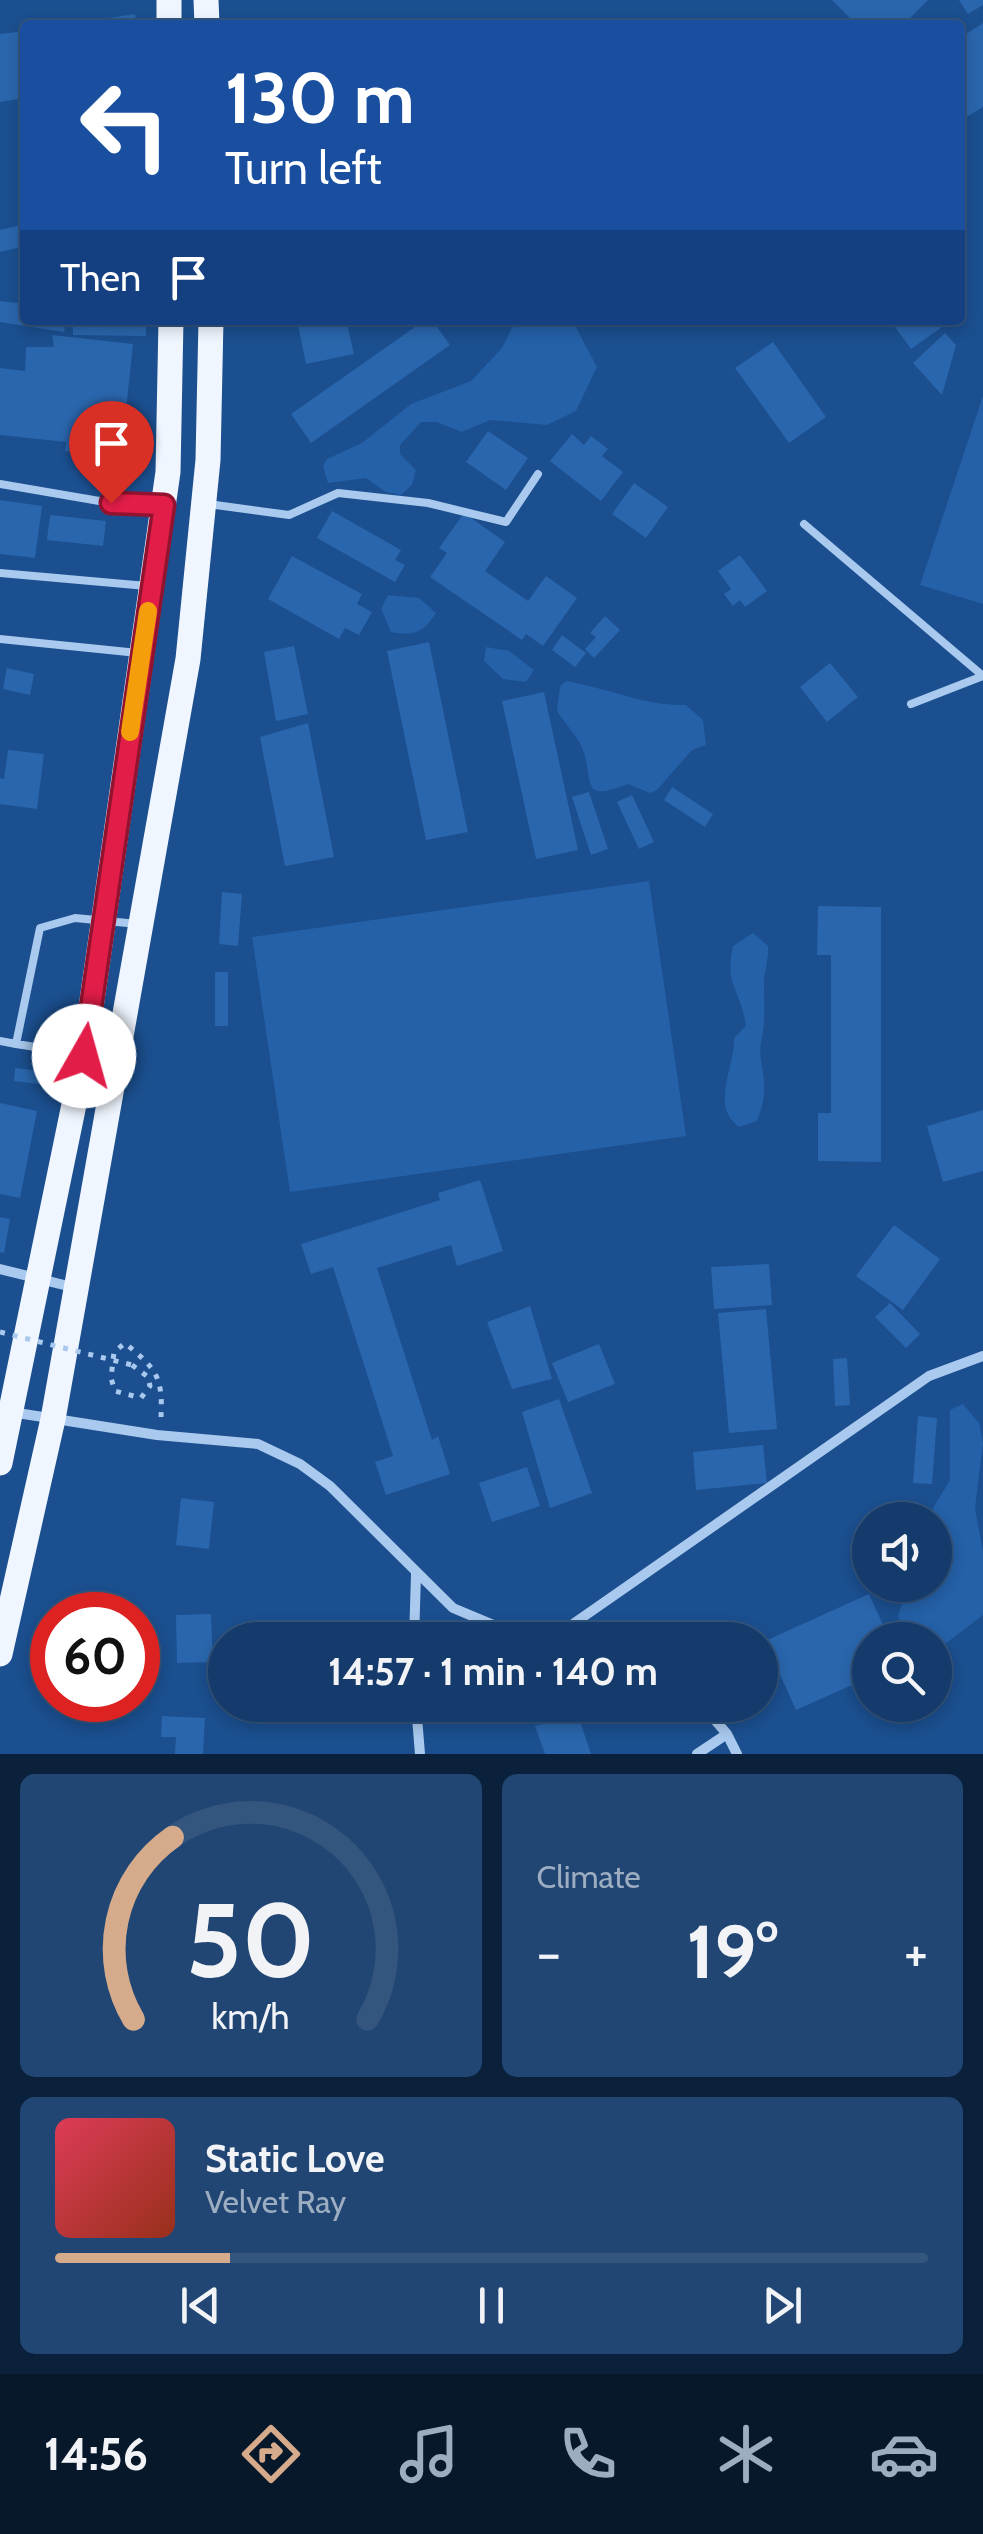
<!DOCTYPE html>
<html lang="en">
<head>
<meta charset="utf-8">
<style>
  :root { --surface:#143b6b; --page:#214673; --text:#f1f3f6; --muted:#9dadc1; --line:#33557e; --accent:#d6ab8b }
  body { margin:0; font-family:Cabin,sans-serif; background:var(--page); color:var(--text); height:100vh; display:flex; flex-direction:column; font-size:38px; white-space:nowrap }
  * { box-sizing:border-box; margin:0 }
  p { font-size:32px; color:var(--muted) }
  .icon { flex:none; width:55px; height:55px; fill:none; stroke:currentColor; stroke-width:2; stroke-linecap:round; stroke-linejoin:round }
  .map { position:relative; height:1754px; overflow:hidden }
  .panel { display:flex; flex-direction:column; gap:20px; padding:20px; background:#0b203b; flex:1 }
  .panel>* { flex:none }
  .banner { position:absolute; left:20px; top:20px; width:945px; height:305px; border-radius:10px; box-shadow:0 5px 15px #0003,0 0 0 2px var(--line); background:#1a4fa0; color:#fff; overflow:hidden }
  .buttons { position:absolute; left:852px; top:1502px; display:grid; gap:20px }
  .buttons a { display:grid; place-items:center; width:100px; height:100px; border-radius:50%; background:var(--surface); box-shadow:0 5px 15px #0003,0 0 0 2px var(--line); font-size:50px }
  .speed { position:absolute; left:30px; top:1592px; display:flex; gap:20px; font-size:50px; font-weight:700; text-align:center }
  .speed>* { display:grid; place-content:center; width:130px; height:130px; border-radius:50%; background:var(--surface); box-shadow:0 5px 15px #0003,0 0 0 2px var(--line); line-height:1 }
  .speed .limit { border:15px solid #d22; background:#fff; color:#111 }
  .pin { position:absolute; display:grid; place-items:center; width:85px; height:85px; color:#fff; margin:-102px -42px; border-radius:50% 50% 50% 0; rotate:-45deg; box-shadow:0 0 10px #0007 }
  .pin .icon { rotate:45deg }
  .me { position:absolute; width:110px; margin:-55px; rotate:7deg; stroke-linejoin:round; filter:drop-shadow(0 0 8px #0008) }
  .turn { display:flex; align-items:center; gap:35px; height:210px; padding:0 40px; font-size:45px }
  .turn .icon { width:130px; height:130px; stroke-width:2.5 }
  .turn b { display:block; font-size:70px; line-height:85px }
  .then { display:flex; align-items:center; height:95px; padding:0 40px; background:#0003; gap:20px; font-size:38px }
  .big { font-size:75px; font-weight:800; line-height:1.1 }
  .panel .card { flex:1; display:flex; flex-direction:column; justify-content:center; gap:15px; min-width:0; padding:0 35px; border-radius:15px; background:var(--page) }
  .panel .dial { align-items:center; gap:0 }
  .dial svg { height:260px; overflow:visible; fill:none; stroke:var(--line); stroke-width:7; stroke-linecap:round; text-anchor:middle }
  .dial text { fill:var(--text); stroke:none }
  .song { display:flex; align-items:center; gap:30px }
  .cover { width:120px; height:120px; border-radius:15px; background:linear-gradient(135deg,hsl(350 70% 55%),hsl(10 70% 35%)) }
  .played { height:10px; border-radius:5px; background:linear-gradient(90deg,var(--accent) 20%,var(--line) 20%) }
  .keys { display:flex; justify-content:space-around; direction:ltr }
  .heat { display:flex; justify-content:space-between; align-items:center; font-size:55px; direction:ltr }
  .panel .tiles { flex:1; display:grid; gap:20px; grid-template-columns:1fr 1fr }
  .card:last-child { grid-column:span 2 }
  .trip { position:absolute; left:208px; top:1622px; width:570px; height:100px; border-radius:50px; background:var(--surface); box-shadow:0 5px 15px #0003,0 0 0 2px var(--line); font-weight:800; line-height:100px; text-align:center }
  .dock { display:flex; height:160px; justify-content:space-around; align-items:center; background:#08182b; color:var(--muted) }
  .dock .icon { width:70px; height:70px }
  .dock .current { color:var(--accent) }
  .dock b { font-size:45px; color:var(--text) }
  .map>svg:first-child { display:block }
  .green { fill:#2461a8 }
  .building { fill:#2a66ad }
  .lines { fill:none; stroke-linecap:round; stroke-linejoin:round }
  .path { stroke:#a9c9ee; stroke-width:5; stroke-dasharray:5 8; stroke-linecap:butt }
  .service { stroke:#a9c9ee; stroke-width:8 }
  .minor { stroke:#a9c9ee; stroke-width:10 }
  .primary { stroke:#f0f6ff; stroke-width:25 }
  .path-bridge { stroke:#a9c9ee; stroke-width:5; stroke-dasharray:5 8; stroke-linecap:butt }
  .route-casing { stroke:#92132f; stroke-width:25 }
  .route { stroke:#e11d48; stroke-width:18 }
  .slow { stroke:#f59e0b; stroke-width:18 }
</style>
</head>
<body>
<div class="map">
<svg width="983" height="1754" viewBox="0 0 983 1754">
  <rect width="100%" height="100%" fill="#1b4f8f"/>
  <path class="green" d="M516 320H572L597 367 576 411 547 425 490 420 462 432 437 422H421L400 445V454L416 470 412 485 401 495 386 492 366 478 328 483 323 466 327 459 362 443 411 404 471 381 502 348Z
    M983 396V604L920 585Z
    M388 595 419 598 436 613C423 633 414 636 391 632L381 609Z
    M486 647 509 651 534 670 526 682 503 679 484 661Z
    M566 681C608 688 644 706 686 705L703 720 706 745 692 750 657 790 650 793 628 784C582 802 593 785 584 753 580 739 565 724 557 711L560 686Z
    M649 881 686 1136 290 1192 252 937Z
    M753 933 768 946C769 960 764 971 764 984 764 1004 766 1017 762 1037 755 1067 774 1079 757 1121L739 1127C709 1106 736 1064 734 1038L746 1026C741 989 724 986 733 946Z
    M963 1404 979 1423 983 1443 975 1508 983 1552V1615L936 1651 935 1640 910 1636 898 1617 907 1585H935V1520H926L950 1480V1410Z"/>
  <path class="building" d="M832 0H928L903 25H857Z
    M959 0H983V5L968 14Z
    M135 14 137 25H77V23Z
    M983 23V107L960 121V38Z
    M25 31V98L0 102V34Z
    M25 224V246L0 252V230Z
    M0 301 25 304V320H66L64 332 0 322Z
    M73 320H146V336L73 335Z
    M297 320H346L354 354 306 364Z
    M425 320H432L450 345 311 443 291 414Z
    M890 320H952L911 349Z
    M945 333 956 345 942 395 913 363Z
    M52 335 133 344 121 457 65 451 66 442 0 435V368L25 371 26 347H54Z
    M773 342 826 417 789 443 735 368Z
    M488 431 528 458 506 490 466 462Z
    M572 434 584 445 591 436 608 449 602 456 623 472 601 501 550 461Z
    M634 483 668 507 646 538 612 514Z
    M0 500 42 506 35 558 0 554Z
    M332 511 401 550 395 560 405 565 395 582 317 538Z
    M464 513 505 542 485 571 528 601 546 576 577 598 543 646 526 634 522 640 430 577 447 553 439 548Z
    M50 515 106 521 103 546 47 540Z
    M740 555 767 591 745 607 740 600 733 606 724 594 731 589 718 571Z
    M292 556 362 594 357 604 372 612 359 635 345 628 339 639 268 599Z
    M605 616 620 630 594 658 585 649 596 637 590 633Z
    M562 635 586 653 575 667 552 650Z
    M429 642 468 832 426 840 387 651Z
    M294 646 308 714 276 721 264 652Z
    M830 663 858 697 827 722 800 687Z
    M7 668 34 674 30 695 3 689Z
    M544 692 578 850 536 859 502 701Z
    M308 723 334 857 285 866 260 737Z
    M8 750 44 754 37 809 0 804V778L4 779Z
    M672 787 713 814 705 827 664 800Z
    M589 792 608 849 591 855 572 797Z
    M632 795 654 842 639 849 617 802Z
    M222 892 242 894 238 946 219 944Z
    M818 906 881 907V1162L818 1161V1113H831V955H817Z
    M215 972H228V1026H215Z
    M15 1068 40 1071 39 1084 14 1081Z
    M0 1103 37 1111 20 1198 0 1194Z
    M983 1110V1171L943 1182 927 1126Z
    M480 1180 503 1251 457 1266 451 1245 377 1268 432 1440 438 1436 450 1474 386 1495 375 1462 393 1456 333 1267 311 1274 301 1244 440 1200 438 1193Z
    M0 1217 10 1219 4 1253 0 1252Z
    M894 1225 940 1259 903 1310 856 1276Z
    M769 1264 772 1305 714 1309 711 1267Z
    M890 1303 920 1334 906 1348 875 1317Z
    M530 1306 552 1379 512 1389 487 1322Z
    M766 1309 777 1429 729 1433 718 1313Z
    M599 1344 615 1384 568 1402 552 1363Z
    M847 1358 850 1405 835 1406 833 1359Z
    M559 1399 592 1493 550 1508 522 1412Z
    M918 1416 937 1418 932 1484 913 1483Z
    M763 1445 767 1483 696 1490 693 1452Z
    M527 1467 540 1506 492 1522 479 1483Z
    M181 1498 214 1502 209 1549 176 1545Z
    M869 1594 890 1640H870V1677L796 1710 765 1641Z
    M211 1614 213 1662 177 1663 176 1615Z
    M336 1626 369 1627V1640H336Z
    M577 1712 591 1754H545L535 1726Z
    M162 1716 205 1718 203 1754H175L176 1737H161Z"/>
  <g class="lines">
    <path class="path" d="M132 1365 148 1377 150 1386 141 1398 115 1391 111 1378 114 1352 125 1343C156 1369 163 1376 161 1417"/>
    <path class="service" d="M0 484 111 503 159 505
      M208 504 289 515 338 493 428 503 506 522 538 474
      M804 524 983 676 911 704
      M0 573 147 586
      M0 639 138 653
      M0 1041 16 1044
      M113 1059 16 1044 40 928 75 918 138 924"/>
    <path class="minor" d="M0 1269 76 1288
      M11 1412 157 1435 258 1444 300 1464 330 1486 453 1608 529 1640
      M414 1640 416 1574
      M550 1640 929 1376 983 1356
      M416 1705 420 1754
      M727 1734 737 1754
      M697 1754 727 1734 702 1705"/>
    <path class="primary" d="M169 0V25
      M206 0 207 25
      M0 1463 84 1056 168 472 171 320
      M0 1654 53 1419 188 659 208 460 211 320"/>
    <path class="path-bridge" d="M0 1332 132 1365"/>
  </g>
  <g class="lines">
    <g class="route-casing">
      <path id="route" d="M84 1056 164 505 111 503"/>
    </g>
    <use href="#route" class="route"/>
    <path class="slow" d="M130 732 148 611"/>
  </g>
</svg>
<div class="buttons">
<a><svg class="icon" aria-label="sound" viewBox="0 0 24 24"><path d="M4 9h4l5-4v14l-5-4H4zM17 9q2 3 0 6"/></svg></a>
<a><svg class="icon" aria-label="search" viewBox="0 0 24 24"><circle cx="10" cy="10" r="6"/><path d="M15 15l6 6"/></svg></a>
</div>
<div class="speed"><div class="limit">60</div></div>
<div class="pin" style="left:111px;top:503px;background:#d93025"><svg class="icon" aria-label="arrive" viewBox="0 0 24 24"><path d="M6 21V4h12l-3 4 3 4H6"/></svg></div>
<svg class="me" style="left:84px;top:1056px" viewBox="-20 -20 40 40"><circle r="19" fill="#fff"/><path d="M0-13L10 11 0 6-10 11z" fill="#e11d48"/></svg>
<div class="trip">14:57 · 1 min · 140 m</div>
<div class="banner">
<div class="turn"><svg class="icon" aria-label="left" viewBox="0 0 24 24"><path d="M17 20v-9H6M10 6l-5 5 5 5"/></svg><div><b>130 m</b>Turn left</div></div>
<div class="then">Then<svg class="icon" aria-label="arrive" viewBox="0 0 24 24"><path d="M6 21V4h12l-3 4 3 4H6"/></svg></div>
</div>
</div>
<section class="panel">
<div class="tiles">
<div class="card dial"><svg viewBox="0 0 100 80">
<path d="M14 69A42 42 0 1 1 86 69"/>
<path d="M14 69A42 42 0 0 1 26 13" stroke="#d6ab8b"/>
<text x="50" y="56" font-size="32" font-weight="700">50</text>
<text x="50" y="72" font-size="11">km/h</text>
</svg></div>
<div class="card"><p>Climate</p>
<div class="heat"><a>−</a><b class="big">19°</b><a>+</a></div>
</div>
<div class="card">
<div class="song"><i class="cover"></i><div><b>Static Love</b><p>Velvet Ray</p></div></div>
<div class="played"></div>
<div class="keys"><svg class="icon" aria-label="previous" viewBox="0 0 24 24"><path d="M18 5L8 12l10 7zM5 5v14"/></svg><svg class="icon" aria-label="pause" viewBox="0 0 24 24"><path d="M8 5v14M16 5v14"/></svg><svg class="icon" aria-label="next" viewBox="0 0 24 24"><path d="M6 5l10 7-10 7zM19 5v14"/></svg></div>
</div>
</div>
</section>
<nav class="dock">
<b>14:56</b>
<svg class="icon current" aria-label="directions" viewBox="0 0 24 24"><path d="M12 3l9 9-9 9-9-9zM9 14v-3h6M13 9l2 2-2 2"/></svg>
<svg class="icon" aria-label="music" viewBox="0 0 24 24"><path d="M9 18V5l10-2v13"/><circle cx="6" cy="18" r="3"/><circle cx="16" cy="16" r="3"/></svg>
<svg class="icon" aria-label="phone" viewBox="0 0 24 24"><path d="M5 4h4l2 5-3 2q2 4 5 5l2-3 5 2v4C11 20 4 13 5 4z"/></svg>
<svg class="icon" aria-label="climate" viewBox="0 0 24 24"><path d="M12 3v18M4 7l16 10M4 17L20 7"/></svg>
<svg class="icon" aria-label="car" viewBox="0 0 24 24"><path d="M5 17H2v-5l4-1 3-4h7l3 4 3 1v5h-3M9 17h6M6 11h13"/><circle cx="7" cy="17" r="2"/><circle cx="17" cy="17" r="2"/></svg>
</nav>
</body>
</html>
